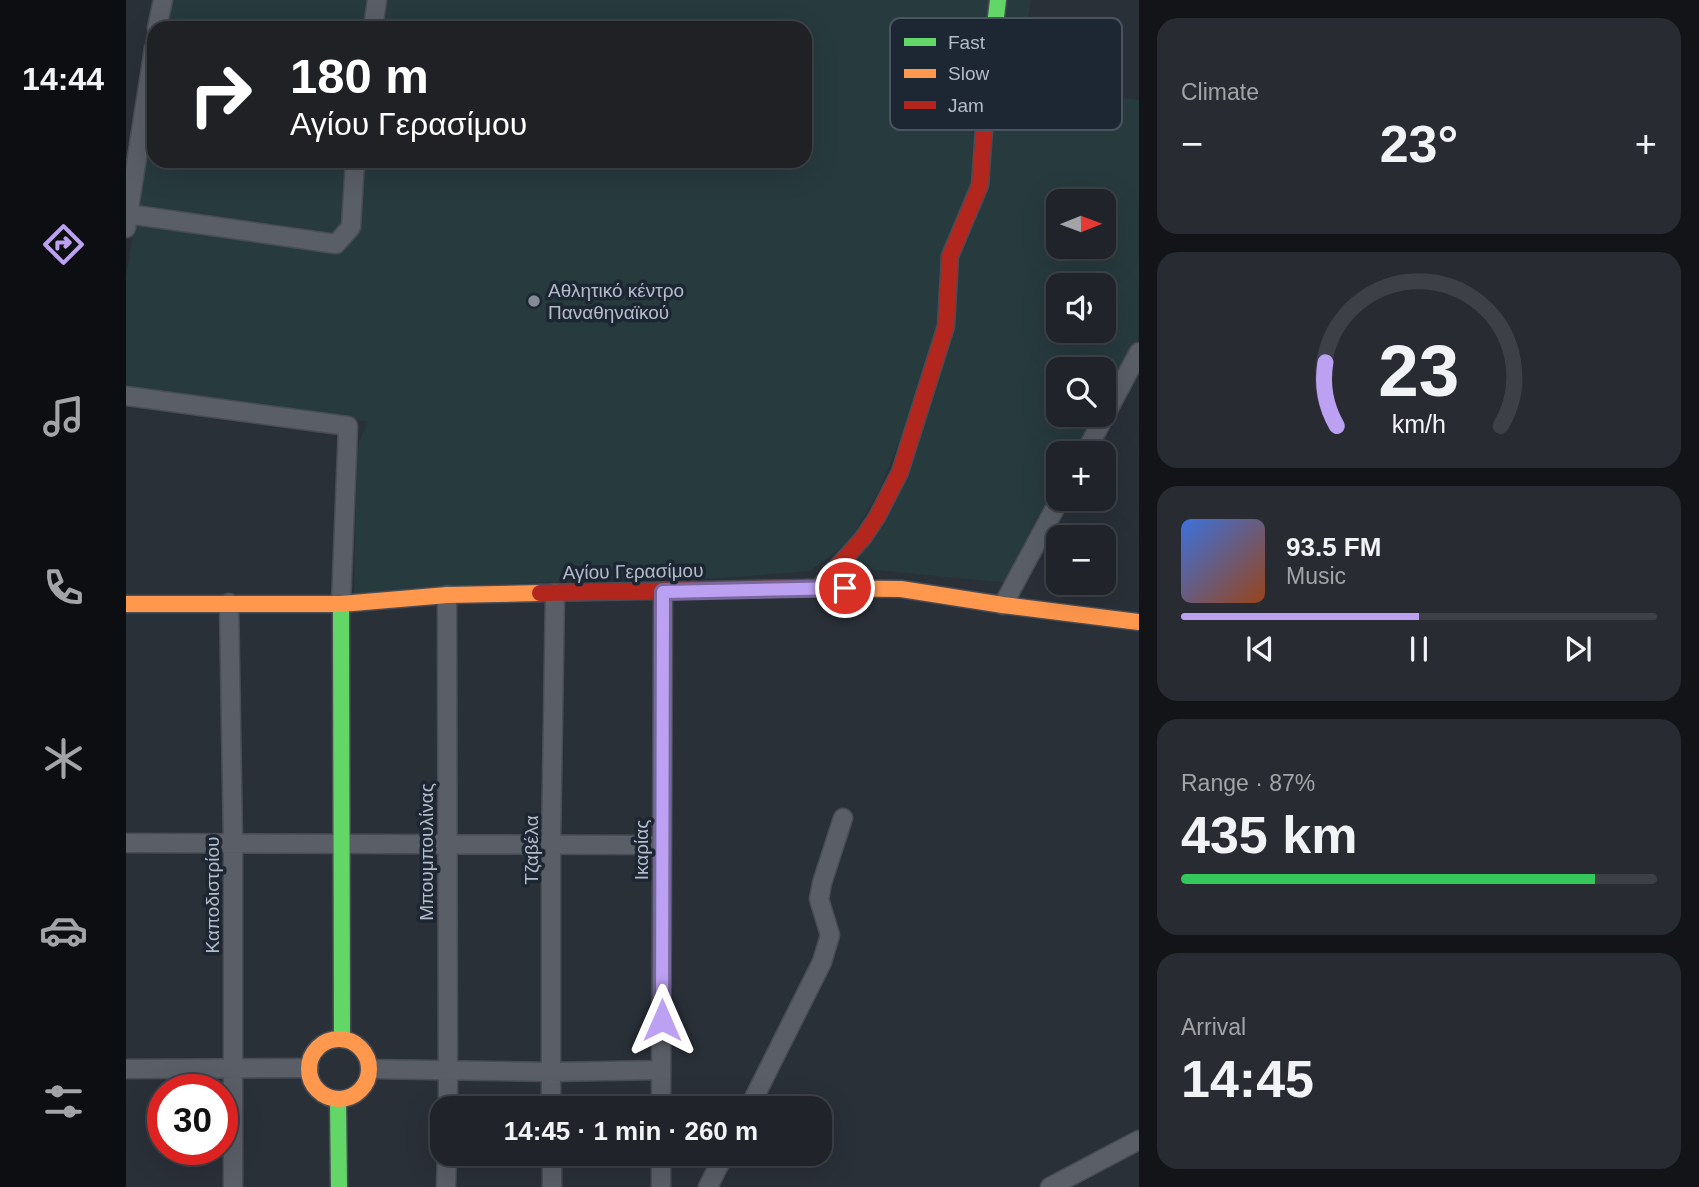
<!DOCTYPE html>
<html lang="en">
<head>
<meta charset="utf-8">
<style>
  :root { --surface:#20242a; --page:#282c32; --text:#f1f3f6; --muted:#a2a4a8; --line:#3d4147; --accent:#bca0f2 }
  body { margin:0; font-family:Arial,sans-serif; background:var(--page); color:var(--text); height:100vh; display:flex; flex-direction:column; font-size:26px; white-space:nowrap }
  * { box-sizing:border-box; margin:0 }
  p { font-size:23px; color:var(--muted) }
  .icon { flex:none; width:38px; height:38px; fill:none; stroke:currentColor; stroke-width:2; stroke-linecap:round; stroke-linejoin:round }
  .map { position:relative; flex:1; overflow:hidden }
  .panel { display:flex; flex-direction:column; gap:18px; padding:18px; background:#121417; width:560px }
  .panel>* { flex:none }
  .guide { position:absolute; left:21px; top:21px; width:665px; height:147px; border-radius:21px; box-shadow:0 7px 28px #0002,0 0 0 2px var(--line); background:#202124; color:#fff; overflow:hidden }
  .needle { width:46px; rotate:89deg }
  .buttons { position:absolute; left:920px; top:189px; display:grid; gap:14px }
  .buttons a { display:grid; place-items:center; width:70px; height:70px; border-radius:14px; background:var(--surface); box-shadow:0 7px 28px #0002,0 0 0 2px var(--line); font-size:35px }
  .speed { position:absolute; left:21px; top:1074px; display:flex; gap:14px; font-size:35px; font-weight:700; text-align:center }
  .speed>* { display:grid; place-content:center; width:91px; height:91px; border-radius:50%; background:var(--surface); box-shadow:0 7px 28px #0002,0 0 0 2px var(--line); line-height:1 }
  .speed .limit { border:10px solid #d22; background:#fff; color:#111 }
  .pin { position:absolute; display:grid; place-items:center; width:60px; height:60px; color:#fff; margin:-30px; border:4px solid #fff; border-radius:50%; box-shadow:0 2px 7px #0007 }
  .me { position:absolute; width:77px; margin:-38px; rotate:0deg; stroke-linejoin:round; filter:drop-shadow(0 0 5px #0008) }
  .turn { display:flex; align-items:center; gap:24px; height:147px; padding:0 28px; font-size:32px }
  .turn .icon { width:91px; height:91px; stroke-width:2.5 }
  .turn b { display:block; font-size:49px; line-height:60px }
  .big { font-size:52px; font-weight:800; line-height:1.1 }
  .panel .widget { flex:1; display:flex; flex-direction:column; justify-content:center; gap:10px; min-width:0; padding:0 24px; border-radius:21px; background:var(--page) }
  .panel .dial { align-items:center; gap:0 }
  .dial svg { height:182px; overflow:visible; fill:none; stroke:var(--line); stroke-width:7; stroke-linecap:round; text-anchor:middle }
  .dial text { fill:var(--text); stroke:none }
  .song { display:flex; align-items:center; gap:21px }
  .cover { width:84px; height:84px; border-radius:10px; background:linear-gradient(135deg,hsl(220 70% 55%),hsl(20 70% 35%)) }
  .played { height:7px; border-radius:4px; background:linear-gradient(90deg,var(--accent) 50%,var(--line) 50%) }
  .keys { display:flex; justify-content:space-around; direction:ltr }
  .heat { display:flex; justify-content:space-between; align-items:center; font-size:38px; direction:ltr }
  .charge { height:10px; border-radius:5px; background:linear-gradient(90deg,#34c759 87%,var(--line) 0) }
  .trip { position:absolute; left:304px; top:1096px; width:402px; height:70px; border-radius:21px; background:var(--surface); box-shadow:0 7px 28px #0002,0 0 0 2px var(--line); font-weight:800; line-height:70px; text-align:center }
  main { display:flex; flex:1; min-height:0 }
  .dock { display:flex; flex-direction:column; width:126px; justify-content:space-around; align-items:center; background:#0d0e11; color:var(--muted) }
  .dock .icon { width:49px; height:49px }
  .dock .on { color:var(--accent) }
  .dock b { font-size:32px; color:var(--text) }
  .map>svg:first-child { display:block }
  .green { fill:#273a3e; fill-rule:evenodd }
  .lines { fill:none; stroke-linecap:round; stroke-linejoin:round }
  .street-casing { stroke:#484c55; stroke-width:21 }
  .fast-casing { stroke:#484c55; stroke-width:19 }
  .slow-casing { stroke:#484c55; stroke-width:19 }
  .jam-casing { stroke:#484c55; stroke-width:19 }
  .street { stroke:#5a5e66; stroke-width:18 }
  .fast { stroke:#63d668; stroke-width:16 }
  .slow { stroke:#ff974d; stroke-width:16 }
  .jam { stroke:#b3261e; stroke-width:16 }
  .route-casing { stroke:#7a689d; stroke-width:18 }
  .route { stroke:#bca0f2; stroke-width:12 }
  .poi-dot { fill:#848b96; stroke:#1d2633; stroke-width:2.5 }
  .labels { text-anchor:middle; stroke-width:7; stroke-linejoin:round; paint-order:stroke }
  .poi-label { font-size:19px; fill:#b4bcc9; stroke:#1d2633; text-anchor:start }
  .street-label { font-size:19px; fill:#b4bcc9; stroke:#1d2633 }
  .key { fill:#1d2633; stroke:#4a5360; stroke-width:2 }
  .key-label { font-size:19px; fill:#b4bcc9 }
</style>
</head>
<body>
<main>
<nav class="dock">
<b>14:44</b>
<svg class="icon on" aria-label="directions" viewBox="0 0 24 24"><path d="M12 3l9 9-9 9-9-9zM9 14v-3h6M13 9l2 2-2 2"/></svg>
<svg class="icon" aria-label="music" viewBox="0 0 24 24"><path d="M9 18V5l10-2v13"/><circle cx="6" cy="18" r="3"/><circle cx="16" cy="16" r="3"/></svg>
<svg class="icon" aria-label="phone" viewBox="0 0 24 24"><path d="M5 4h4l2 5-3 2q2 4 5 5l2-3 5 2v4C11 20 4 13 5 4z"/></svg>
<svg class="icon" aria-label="climate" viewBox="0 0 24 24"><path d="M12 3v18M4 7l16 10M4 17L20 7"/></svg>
<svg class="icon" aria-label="car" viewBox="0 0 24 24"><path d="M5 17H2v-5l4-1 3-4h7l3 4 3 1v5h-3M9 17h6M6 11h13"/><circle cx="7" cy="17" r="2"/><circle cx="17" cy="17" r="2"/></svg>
<svg class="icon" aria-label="filters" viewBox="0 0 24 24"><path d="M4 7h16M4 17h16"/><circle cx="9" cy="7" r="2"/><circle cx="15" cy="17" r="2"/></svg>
</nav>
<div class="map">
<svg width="1013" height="1187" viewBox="0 0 1013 1187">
  <rect width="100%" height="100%" fill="#2a3038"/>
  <path class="green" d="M47 0H865L851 166 813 325 766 467 725 540 684 571 596 578 468 579 228 593 231 448 242 421 0 391V277L28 110V161H679V28H42Z
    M876 0H905L892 85 1013 100V338L978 405V369H933V415H973L952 453H933V490L883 583 729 568 723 563 824 320ZM933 201H978V247H933ZM933 285H978V331H933Z"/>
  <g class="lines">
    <g class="street-casing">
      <path id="street" d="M31 28 37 0
        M247 28 251 0
        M2 214 210 244 225 227 229 161
        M0 228 28 48
        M0 396 222 426 215 604
        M959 453 1013 352
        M321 595 322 1108
        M103 603 107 844V1187
        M877 605 934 499
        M0 843 536 845
        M0 1069 183 1068
        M244 1069 425 1072 535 1070
        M425 1108V845L429 593
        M535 1108 537 592
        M623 1108 696 962 704 935 693 899 696 883 717 818
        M426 1153V1187
        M320 1187 321 1153
        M535 1187V1153
        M582 1187 599 1153
        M924 1187 1013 1140"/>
    </g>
    <g class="fast-casing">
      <path id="fast" d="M860 101 872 0
        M215 604 216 1039
        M212 1099 213 1187"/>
    </g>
    <g class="slow-casing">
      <path id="slow" d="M682 588 775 589 877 605 1013 622
        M0 604H215L321 595 414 593
        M183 1069a30 30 0 1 1 60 0a30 30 0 1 1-60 0Z"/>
    </g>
    <g class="jam-casing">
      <path id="jam" d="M692 588 737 538 751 517 774 472 820 326 824 256 854 185 860 101
        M414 593 682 588"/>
    </g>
    <use href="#street" class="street"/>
    <use href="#fast" class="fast"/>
    <use href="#slow" class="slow"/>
    <use href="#jam" class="jam"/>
  </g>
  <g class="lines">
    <g class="route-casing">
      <path id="route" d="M536 1020 537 592 719 588"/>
    </g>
    <use href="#route" class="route"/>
  </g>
  <circle class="poi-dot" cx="408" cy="301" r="7"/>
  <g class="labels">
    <g class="poi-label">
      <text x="422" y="297">Αθλητικό κέντρο<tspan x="422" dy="22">Παναθηναϊκού</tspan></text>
    </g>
    <g class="street-label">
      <text transform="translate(507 571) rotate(-1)" y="7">Αγίου Γερασίμου</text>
      <text transform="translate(405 850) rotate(-90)" y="7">Τζαβέλα</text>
      <text transform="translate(515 850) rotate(-90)" y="7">Ικαρίας</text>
      <text transform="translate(300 852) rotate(-90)" y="7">Μπουμπουλίνας</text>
      <text transform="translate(86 895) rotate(-90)" y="7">Καποδιστρίου</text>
    </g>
  </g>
  <rect x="764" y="18" width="232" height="112" rx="10" class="key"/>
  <rect x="778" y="38" width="32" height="8" fill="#63d668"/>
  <rect x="778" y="69" width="32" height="9" fill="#ff974d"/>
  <rect x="778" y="101" width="32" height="8" fill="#b3261e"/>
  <g class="key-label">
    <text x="822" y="49">Fast</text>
    <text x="822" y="80">Slow</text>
    <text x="822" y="112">Jam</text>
  </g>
</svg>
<div class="buttons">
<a><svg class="needle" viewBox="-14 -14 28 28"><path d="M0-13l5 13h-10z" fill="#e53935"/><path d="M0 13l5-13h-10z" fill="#a2a4a8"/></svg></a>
<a><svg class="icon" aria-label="sound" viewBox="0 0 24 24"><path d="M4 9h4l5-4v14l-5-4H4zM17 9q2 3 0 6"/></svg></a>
<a><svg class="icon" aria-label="search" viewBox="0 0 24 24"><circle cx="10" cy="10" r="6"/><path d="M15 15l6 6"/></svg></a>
<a>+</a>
<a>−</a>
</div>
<div class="speed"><div class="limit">30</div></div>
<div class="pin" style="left:719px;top:588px;background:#d93025"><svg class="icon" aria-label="arrive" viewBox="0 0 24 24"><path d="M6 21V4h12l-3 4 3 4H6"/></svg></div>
<svg class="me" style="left:536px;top:1020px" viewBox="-20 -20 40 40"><path d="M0-17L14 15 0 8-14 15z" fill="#bca0f2" stroke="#fff" stroke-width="4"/></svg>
<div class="trip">14:45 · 1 min · 260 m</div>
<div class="guide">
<div class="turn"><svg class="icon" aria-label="right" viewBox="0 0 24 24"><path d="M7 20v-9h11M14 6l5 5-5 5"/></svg><div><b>180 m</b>Αγίου Γερασίμου</div></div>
</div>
</div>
<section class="panel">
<div class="widget"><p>Climate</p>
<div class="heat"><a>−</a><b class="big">23°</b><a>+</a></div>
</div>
<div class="widget dial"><svg viewBox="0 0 100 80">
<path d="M14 69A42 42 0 1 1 86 69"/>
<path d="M14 69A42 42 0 0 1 9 41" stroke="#bca0f2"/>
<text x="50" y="56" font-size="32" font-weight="700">23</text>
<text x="50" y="72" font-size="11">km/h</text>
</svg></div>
<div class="widget">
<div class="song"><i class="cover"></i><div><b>93.5 FM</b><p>Music</p></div></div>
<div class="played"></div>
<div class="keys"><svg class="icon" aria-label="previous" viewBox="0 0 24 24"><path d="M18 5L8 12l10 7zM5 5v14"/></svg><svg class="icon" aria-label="pause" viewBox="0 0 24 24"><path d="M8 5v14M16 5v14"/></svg><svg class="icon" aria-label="next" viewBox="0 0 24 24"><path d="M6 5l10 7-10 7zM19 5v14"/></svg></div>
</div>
<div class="widget"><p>Range · 87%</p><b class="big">435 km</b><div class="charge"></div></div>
<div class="widget"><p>Arrival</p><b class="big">14:45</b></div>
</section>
</main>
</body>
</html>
